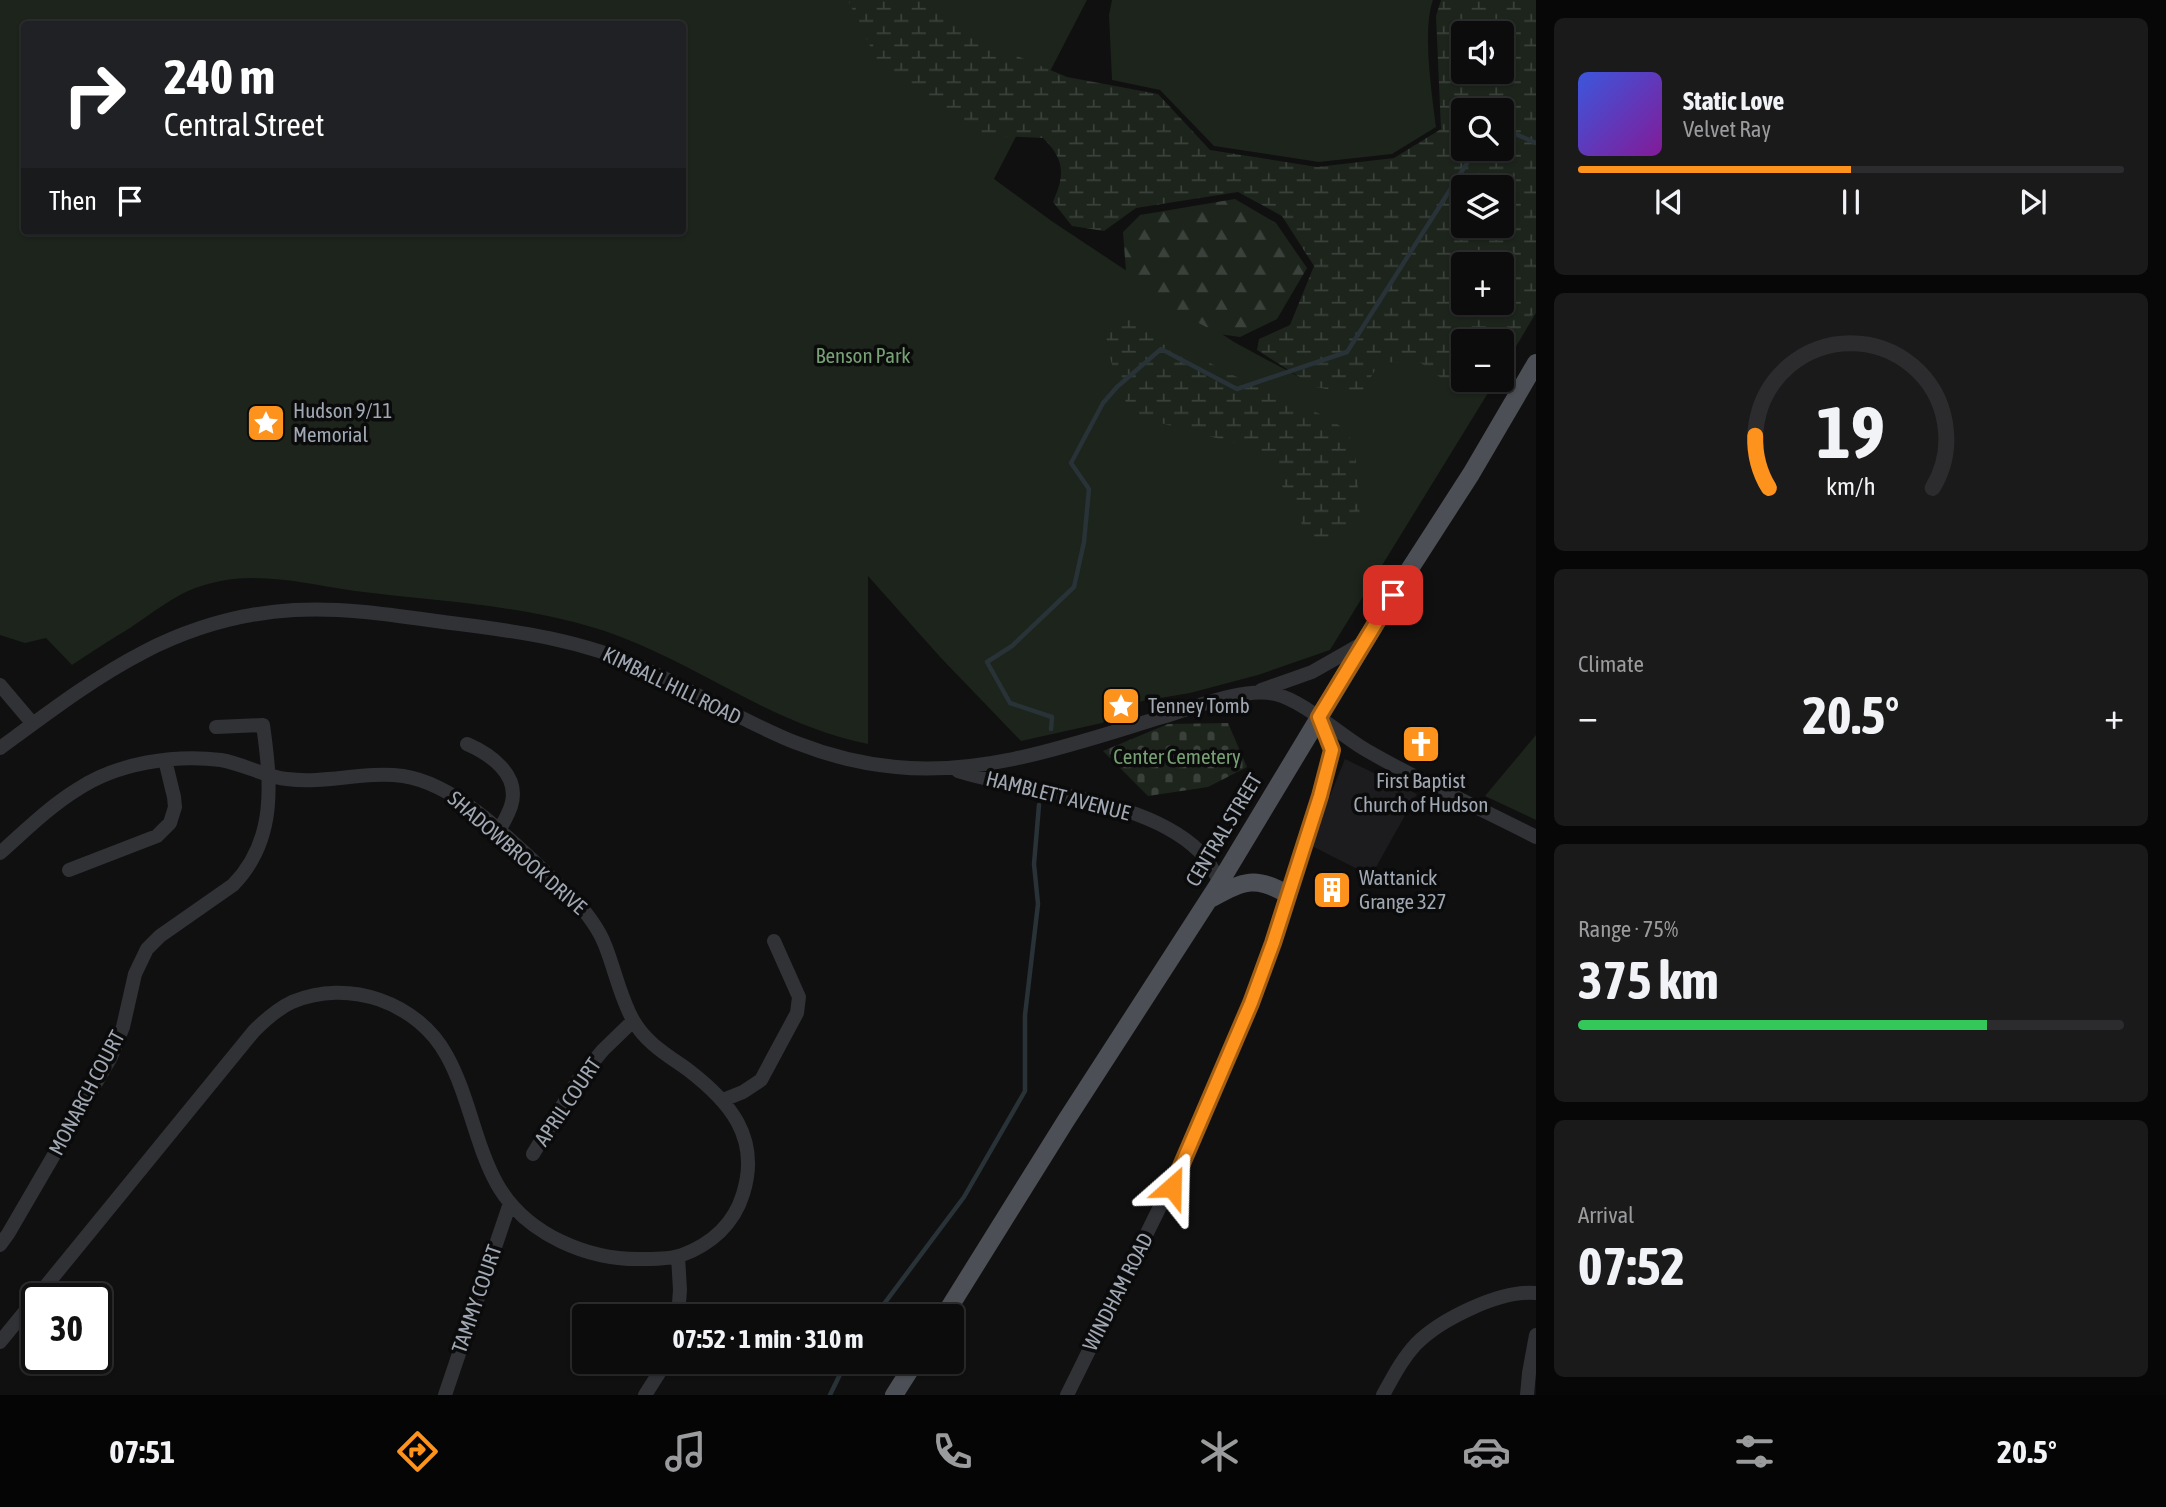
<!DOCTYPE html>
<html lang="en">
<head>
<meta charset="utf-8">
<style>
  :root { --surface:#0c0c0d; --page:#1a1a1b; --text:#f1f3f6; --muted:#9a9b9d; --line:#2c2c2e; --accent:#fd921c }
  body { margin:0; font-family:"Asap Condensed",sans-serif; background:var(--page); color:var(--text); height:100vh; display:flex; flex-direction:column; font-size:26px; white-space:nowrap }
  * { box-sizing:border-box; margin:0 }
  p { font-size:23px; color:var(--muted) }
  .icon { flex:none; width:38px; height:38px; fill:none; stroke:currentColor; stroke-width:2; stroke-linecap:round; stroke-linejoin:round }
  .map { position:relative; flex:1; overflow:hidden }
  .details { display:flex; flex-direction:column; gap:18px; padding:18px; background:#070707; width:630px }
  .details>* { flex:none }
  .banner { position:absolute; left:21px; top:21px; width:665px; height:214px; border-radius:7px; box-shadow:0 2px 5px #0004,0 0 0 2px var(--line); background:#202124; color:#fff; overflow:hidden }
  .tools { position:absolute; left:1451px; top:21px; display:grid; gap:14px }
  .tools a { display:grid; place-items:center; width:63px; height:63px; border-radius:7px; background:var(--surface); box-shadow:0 2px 5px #0004,0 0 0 2px var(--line); font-size:35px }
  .speed { position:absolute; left:21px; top:1283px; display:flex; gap:14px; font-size:35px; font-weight:700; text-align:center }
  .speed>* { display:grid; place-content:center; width:91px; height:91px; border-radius:50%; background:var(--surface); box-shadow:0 2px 5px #0004,0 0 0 2px var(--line); line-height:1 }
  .speed .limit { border:4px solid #111; border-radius:10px; background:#fff; color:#111 }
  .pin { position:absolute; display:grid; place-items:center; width:60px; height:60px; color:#fff; margin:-30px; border-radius:14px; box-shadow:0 4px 10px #0006 }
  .me { position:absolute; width:77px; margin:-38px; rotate:25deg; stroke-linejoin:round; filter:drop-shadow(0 0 5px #0008) }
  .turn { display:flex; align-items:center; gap:24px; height:147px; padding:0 28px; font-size:32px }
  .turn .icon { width:91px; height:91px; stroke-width:2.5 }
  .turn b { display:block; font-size:49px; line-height:60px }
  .then { display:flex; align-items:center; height:66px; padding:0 28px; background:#0003; gap:14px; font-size:26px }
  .big { font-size:52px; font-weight:700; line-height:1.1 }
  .details .widget { flex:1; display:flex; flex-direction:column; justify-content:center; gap:10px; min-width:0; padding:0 24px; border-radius:10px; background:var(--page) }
  .details .dial { align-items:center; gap:0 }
  .dial svg { height:182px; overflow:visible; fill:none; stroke:var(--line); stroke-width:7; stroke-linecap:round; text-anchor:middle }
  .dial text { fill:var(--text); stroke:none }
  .song { display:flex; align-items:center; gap:21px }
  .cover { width:84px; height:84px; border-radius:10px; background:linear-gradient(135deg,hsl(230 70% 55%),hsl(290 70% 35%)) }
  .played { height:7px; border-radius:4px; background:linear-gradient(90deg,var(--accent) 50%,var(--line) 50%) }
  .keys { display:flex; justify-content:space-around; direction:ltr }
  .heat { display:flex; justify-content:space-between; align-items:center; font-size:38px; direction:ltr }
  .charge { height:10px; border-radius:5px; background:linear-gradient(90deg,#34c759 75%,var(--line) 0) }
  .trip { position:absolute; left:572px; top:1304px; width:392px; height:70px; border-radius:7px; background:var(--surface); box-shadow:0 2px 5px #0004,0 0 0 2px var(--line); font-weight:700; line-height:70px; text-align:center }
  .dock { display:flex; height:112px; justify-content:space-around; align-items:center; background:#050505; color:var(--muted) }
  .dock .icon { width:49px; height:49px }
  .dock .selected { color:var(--accent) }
  .dock b { font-size:32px; color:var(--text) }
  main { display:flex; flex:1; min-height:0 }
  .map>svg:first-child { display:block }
  .built { fill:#1c1c1e }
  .green { fill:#1c241c; fill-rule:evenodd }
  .forest { fill:url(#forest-firs) }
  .wetland { fill:url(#wetland-marsh); fill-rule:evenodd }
  .cemetery { fill:url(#cemetery-stones) }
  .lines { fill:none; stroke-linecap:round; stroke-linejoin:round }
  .stream { stroke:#283237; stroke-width:4.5 }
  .minor { stroke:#303236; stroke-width:14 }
  .major { stroke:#4c5056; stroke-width:18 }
  .route-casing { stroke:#a45f12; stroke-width:18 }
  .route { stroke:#fd921c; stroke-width:12 }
  .labels { text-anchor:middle; stroke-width:7; stroke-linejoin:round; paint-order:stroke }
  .park-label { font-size:21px; fill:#78a075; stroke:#0b0b0c }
  .poi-label { font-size:21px; fill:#a0a8b3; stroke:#0b0b0c; text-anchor:start }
  .street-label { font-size:21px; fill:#a0a8b3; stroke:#0b0b0c }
</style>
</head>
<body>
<main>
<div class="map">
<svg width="1536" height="1395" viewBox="0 0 1536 1395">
  <defs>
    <pattern id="forest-firs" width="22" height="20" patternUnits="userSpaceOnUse" patternTransform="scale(1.75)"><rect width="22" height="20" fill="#1c241c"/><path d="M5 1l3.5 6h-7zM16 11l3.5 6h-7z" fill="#3a413b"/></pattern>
    <pattern id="wetland-marsh" width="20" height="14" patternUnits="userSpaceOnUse" patternTransform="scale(1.75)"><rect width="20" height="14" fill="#1c241c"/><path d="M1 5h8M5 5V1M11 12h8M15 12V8" fill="none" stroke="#3a413b"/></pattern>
    <pattern id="cemetery-stones" width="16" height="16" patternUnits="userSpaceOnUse" patternTransform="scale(1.75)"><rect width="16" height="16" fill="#1c241c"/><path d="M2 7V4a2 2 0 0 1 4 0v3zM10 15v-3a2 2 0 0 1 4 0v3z" fill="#3a413b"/></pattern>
  </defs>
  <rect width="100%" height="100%" fill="#101011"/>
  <path class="built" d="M1345 759 1417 794 1371 876 1310 845Z"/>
  <path class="green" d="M0 0H1087L994 179 1053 222 1234 342 1303 379 1433 142 1536 190V313L1502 370V341H1463V380H1496L1330 650 1258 675 1190 693 1142 701 1102 723 1021 741 941 658 868 576V744C780 726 716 677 636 643 547 605 449 603 355 591 306 584 257 570 208 584 177 592 156 611 130 628 110 640 91 652 72 665L46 638 25 643 0 635ZM24 24H682V231H24ZM1463 187H1502V226H1463ZM1463 264H1502V303H1463Z
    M1112 0H1433C1422 31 1432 93 1436 127L1392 154 1319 162 1214 146 1160 90 1112 80 1109 15Z
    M1536 735V820L1485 796Z"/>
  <path class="forest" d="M1235 199 1276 223 1307 268 1277 319 1240 337 1219 334 1127 284 1123 232 1140 215Z"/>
  <path class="wetland" d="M848 0H941L940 5 996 47 1067 77 1158 94 1210 150 1317 167 1394 158 1441 129 1436 16 1441 0H1536V309L1502 368V341H1463V380H1490L1479 389 1453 387 1421 363 1380 362 1360 395 1315 387 1257 350 1259 339 1290 325 1314 266 1282 216 1238 192 1136 208 1104 231 1072 226 1053 202C1065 174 1065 160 1043 138L981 135 882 71ZM1463 33H1502V72H1463ZM1463 110H1502V149H1463ZM1463 187H1502V226H1463ZM1463 264H1502V303H1463Z
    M1123 319 1136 321 1228 373 1329 418 1348 432 1356 461 1360 519 1348 535 1333 543 1309 538 1275 472 1253 448 1146 419 1129 410C1123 392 1104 352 1107 334 1109 325 1116 322 1123 319Z"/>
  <path class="cemetery" d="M1228 723 1247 767 1208 787 1148 796 1103 751 1168 724Z"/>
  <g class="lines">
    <path class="stream" d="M1502 128 1536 143
      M1051 729 1052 717 1010 703 987 662 1012 646 1074 587 1084 542 1089 489 1071 463 1103 403 1117 387 1161 349 1237 389 1347 352 1476 149
      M875 1316 964 1197 1025 1091V1015L1038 904 1034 864 1039 805
      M830 1395 846 1362"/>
    <path class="minor" d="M0 685 33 724
      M1261 690 1312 672 1363 643
      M467 744C490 754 521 775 511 806 508 815 503 823 499 831
      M0 748C94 679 172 617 294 610 347 607 399 616 451 623 517 631 582 640 643 668 731 708 795 758 896 767 987 776 1076 743 1162 717 1193 708 1243 687 1275 694 1304 701 1340 735 1366 750 1421 782 1480 808 1536 837
      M958 771C1031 794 1144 797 1199 851 1208 859 1214 872 1220 882
      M0 853C25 831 50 806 78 789 117 763 175 754 221 760 244 764 266 777 287 779 326 784 364 771 403 776 464 785 527 857 573 898 586 912 598 927 605 945 615 970 620 997 633 1020 645 1042 667 1055 687 1069 729 1101 761 1137 743 1194 734 1224 711 1244 682 1255 671 1259 657 1259 645 1259 589 1261 526 1235 497 1184 475 1144 469 1096 447 1056 418 1002 348 978 292 1002 277 1009 265 1020 254 1031L0 1342
      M69 870 157 836 170 823 175 807 174 797 165 760
      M723 1100 743 1092 761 1080 797 1013 799 997 774 941
      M533 1154 578 1080 603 1050 633 1021
      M0 1245 8 1234 111 1057 123 1027 135 974 147 949 160 936 233 885C277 840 271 782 263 725L216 727
      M678 1256 680 1290 678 1316
      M445 1395 510 1203
      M645 1395 666 1362
      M1067 1395 1192 1142 1251 1003 1273 943 1320 796 1332 750 1319 719
      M1383 1395C1393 1377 1402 1359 1416 1344 1441 1319 1500 1290 1536 1293
      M1527 1395 1529 1373 1536 1335"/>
    <path class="major" d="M1212 898C1244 881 1256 875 1288 895
      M944 1316 1065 1122 1220 882 1393 595 1471 474 1536 363
      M894 1395 915 1362"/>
  </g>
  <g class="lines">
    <g class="route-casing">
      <path id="route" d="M1172 1187 1251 1003 1273 943 1320 796 1332 750 1319 717 1393 595"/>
    </g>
    <use href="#route" class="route"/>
  </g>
  <defs>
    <g id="sight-square" transform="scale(2.0125)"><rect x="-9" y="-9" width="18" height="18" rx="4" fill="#fd921c" stroke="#0b0b0c"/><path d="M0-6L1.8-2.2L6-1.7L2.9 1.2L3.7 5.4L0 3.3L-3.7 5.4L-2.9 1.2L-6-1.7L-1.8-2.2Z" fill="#fff"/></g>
    <g id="church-square" transform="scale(2.0125)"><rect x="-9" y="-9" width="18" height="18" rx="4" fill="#fd921c" stroke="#0b0b0c"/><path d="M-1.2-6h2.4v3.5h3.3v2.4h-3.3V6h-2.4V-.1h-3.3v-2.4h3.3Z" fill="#fff"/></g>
    <g id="building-square" transform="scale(2.0125)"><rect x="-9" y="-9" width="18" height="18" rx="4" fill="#fd921c" stroke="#0b0b0c"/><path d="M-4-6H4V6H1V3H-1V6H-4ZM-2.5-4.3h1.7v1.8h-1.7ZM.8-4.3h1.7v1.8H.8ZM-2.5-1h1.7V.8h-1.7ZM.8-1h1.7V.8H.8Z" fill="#fff"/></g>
  </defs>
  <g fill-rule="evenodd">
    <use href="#sight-square" x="266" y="423"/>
    <use href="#sight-square" x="1121" y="706"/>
    <use href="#church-square" x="1421" y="744"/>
    <use href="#building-square" x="1332" y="890"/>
  </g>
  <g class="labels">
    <g class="park-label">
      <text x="863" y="363">Benson Park</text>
      <text x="1177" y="764">Center Cemetery</text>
    </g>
    <g class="poi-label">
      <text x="293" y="418">Hudson 9/11<tspan x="293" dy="24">Memorial</tspan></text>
      <text x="1148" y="713">Tenney Tomb</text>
      <text x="1421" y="788" text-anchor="middle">First Baptist<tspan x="1421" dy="24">Church of Hudson</tspan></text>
      <text x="1359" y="885">Wattanick<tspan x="1359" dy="24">Grange 327</tspan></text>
    </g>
    <g class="street-label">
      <text transform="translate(672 686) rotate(26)" y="7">KIMBALL HILL ROAD</text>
      <text transform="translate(1058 796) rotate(14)" y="7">HAMBLETT AVENUE</text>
      <text transform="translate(1224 830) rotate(-59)" y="7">CENTRAL STREET</text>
      <text transform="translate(517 853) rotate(41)" y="7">SHADOWBROOK DRIVE</text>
      <text transform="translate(87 1093) rotate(-62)" y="7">MONARCH COURT</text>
      <text transform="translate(568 1102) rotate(-56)" y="7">APRIL COURT</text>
      <text transform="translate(1118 1292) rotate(-63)" y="7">WINDHAM ROAD</text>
      <text transform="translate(477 1299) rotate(-71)" y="7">TAMMY COURT</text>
    </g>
  </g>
</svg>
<div class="tools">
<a><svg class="icon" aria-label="sound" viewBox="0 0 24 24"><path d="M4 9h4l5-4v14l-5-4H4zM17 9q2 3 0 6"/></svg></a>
<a><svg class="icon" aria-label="search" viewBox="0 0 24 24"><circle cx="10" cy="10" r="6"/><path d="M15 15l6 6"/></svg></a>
<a><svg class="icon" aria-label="layers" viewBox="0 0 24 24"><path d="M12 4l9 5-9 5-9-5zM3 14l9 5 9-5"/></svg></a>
<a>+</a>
<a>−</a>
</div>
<div class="speed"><div class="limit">30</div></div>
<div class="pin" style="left:1393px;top:595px;background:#d93025"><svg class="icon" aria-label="arrive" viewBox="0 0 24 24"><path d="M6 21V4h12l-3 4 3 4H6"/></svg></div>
<svg class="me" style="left:1172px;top:1187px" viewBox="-20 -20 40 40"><path d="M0-17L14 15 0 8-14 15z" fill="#fd921c" stroke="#fff" stroke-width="4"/></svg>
<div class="trip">07:52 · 1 min · 310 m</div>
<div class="banner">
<div class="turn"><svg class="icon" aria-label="right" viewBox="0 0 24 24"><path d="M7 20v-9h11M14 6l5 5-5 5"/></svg><div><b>240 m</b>Central Street</div></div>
<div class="then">Then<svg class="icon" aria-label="arrive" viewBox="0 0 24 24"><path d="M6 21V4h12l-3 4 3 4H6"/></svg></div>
</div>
</div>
<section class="details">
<div class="widget">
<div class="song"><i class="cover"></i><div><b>Static Love</b><p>Velvet Ray</p></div></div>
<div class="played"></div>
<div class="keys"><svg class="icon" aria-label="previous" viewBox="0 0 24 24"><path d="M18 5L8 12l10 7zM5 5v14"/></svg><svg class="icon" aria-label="pause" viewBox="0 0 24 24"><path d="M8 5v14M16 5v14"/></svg><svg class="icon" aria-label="next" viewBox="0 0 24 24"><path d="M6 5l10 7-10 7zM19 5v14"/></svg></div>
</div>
<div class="widget dial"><svg viewBox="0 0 100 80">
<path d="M14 69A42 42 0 1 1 86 69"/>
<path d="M14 69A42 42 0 0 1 8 46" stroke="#fd921c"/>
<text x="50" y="56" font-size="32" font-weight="700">19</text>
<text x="50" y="72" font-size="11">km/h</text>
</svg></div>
<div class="widget"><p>Climate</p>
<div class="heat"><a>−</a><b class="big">20.5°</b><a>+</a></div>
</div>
<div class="widget"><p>Range · 75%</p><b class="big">375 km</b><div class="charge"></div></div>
<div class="widget"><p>Arrival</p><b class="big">07:52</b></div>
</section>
</main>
<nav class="dock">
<b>07:51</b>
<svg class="icon selected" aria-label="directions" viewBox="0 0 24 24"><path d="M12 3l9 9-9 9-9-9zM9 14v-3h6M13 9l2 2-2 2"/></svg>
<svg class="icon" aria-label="music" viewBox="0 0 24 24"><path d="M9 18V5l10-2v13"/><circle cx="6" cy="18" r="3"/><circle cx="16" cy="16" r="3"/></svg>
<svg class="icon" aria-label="phone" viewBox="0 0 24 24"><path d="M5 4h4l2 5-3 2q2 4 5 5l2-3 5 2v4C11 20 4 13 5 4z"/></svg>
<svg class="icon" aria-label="climate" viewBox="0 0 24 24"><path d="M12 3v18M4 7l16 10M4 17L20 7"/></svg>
<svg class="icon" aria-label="car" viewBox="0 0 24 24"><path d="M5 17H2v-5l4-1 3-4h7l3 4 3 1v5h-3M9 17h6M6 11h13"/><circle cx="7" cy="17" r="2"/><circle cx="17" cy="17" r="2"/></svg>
<svg class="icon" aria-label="filters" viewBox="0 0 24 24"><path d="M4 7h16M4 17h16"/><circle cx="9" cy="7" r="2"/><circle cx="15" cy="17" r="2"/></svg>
<b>20.5°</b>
</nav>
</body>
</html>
